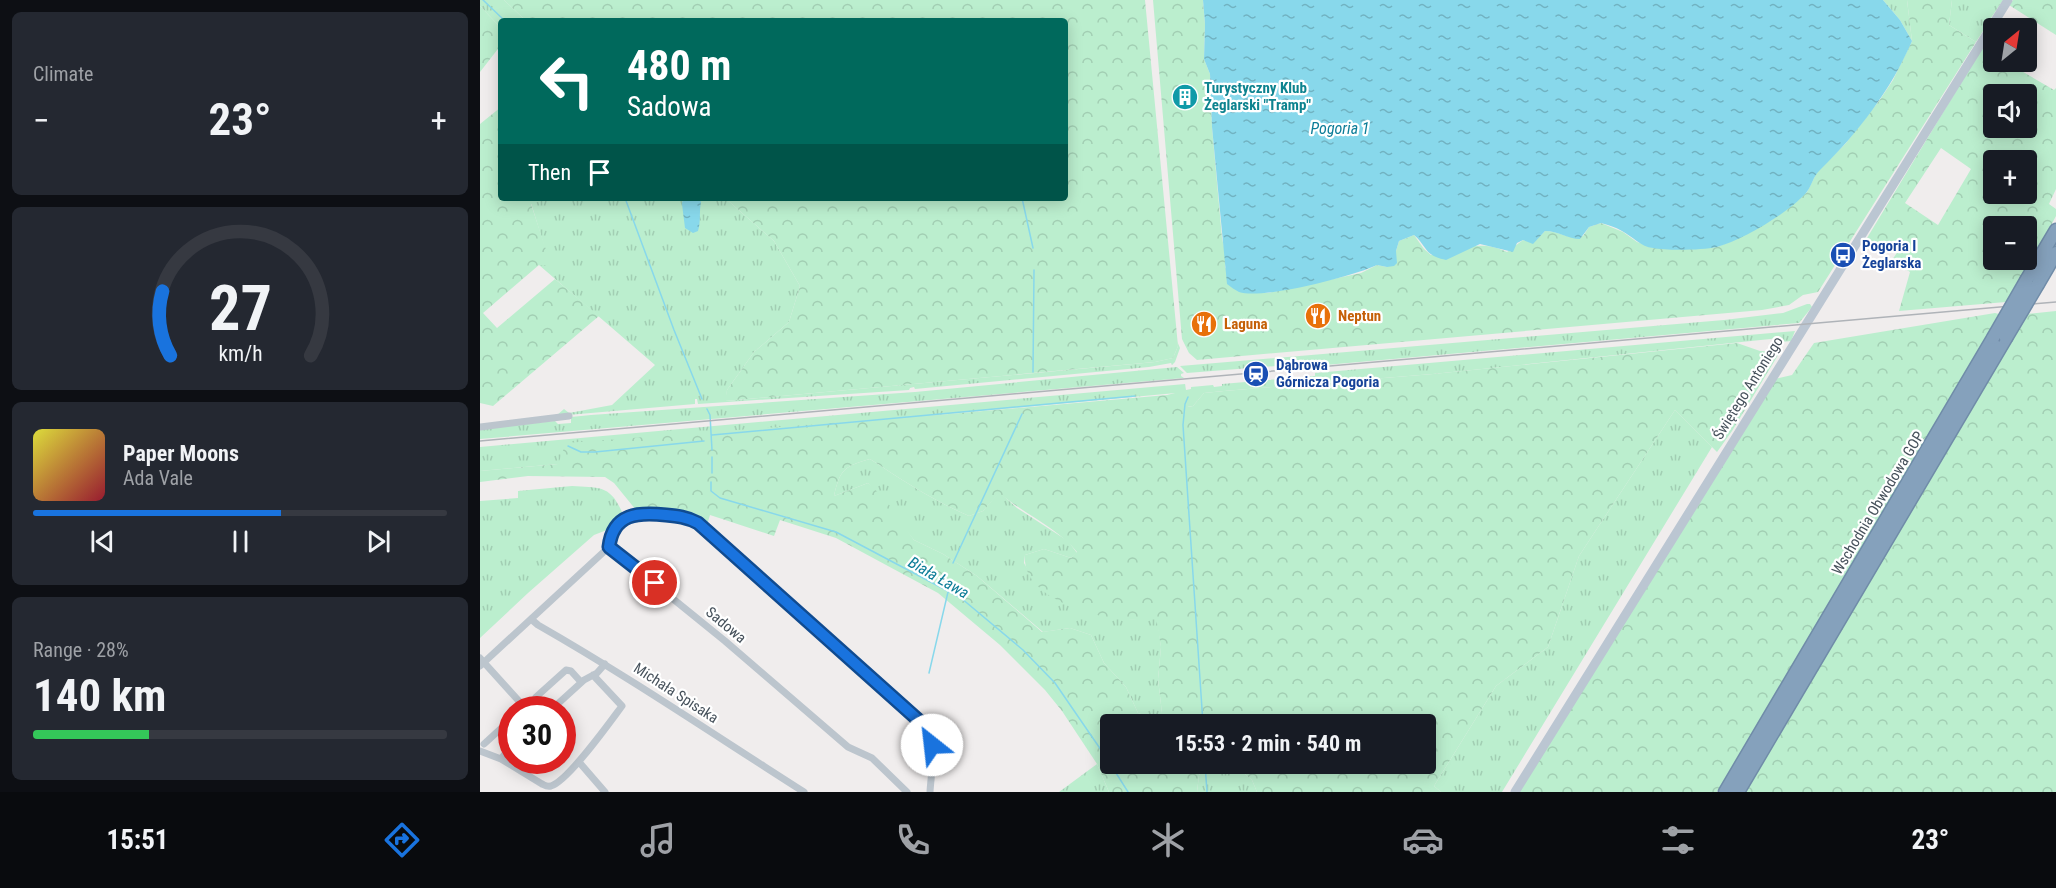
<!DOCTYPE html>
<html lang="en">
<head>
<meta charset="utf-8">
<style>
  :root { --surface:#171b24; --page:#242831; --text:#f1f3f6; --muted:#9ea1a6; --line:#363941; --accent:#1973de }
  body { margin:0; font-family:"Roboto Condensed",sans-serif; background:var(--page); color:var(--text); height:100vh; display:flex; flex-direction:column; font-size:22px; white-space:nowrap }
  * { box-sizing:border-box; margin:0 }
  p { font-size:20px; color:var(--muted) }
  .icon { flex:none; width:33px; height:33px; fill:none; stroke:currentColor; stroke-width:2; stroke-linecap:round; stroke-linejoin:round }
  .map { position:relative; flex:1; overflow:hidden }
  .drawer { display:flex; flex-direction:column; gap:12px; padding:12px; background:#0d0f14; width:480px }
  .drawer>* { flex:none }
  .top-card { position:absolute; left:18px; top:18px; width:570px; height:183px; border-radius:6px; box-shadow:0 3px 15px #0003; background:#00695c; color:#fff; overflow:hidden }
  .needle { width:39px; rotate:30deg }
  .buttons { position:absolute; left:1503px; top:18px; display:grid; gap:12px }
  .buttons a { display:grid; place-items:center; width:54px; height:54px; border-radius:6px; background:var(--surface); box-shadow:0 3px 15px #0003; font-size:30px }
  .speed { position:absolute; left:18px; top:696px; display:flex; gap:12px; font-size:30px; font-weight:700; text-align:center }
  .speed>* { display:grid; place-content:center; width:78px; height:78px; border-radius:50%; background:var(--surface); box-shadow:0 3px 15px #0003; line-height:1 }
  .speed .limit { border:9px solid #d22; background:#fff; color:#111 }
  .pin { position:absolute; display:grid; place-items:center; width:51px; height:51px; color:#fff; margin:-26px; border:3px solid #fff; border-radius:50%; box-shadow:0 2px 6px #0007 }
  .me { position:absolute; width:66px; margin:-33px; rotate:331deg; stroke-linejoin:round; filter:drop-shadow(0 0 4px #0008) }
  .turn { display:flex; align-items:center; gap:21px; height:126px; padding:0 30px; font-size:27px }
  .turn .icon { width:78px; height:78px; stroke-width:2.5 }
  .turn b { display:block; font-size:42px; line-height:51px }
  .then { display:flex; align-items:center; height:57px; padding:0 30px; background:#0003; gap:12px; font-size:22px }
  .big { font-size:45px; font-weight:700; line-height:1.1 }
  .drawer .tile { flex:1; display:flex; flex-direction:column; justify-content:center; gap:9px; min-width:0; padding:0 21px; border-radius:9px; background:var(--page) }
  .drawer .dial { align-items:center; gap:0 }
  .dial svg { height:156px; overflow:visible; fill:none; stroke:var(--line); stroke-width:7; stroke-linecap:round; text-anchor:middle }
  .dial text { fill:var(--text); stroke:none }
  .song { display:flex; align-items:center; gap:18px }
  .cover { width:72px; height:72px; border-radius:9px; background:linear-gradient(135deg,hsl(60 70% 55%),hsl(350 70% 35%)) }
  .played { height:6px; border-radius:3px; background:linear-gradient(90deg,var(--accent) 60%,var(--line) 60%) }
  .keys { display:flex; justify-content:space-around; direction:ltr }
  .heat { display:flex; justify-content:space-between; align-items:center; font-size:33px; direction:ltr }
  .charge { height:9px; border-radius:4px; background:linear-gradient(90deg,#34c759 28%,var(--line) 0) }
  .trip { position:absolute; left:620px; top:714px; width:336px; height:60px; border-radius:6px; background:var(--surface); box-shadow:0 3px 15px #0003; font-weight:700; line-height:60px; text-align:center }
  .tabs { display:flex; height:96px; justify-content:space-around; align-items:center; background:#090b0e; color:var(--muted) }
  .tabs .icon { width:42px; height:42px }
  .tabs .on { color:var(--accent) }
  .tabs b { font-size:27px; color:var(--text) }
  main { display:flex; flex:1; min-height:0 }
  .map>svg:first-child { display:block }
  .grass { fill:url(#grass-tufts) }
  .forest { fill:url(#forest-crowns); fill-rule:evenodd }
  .water { fill:url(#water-ripples) }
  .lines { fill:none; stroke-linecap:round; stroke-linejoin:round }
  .stream { stroke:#88d8eb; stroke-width:1.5 }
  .highway-casing { stroke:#708ca8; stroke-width:15 }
  .street { stroke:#bcc5cd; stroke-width:7 }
  .secondary { stroke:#bbc6d2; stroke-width:9 }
  .highway { stroke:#85a1bc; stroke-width:12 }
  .rail { stroke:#afb3b8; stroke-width:1.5 }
  .highway-bridge-casing { stroke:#708ca8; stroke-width:15; stroke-linecap:butt }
  .highway-bridge { stroke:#85a1bc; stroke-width:12 }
  .route-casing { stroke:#104b90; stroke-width:15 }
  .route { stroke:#1973de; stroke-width:10 }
  .labels { text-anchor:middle; stroke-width:4.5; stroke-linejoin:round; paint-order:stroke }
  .culture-label { font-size:15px; font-weight:bold; fill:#0d838f; stroke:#fff; text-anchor:start }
  .transit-label { font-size:15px; font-weight:bold; fill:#164399; stroke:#fff; text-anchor:start }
  .food-label { font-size:15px; font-weight:bold; fill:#c56008; stroke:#fff; text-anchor:start }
  .street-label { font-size:15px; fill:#46515b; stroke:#fff }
  .water-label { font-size:16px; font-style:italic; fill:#0d7d98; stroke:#fff }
</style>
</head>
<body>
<main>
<section class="drawer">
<div class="tile"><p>Climate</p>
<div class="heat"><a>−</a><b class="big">23°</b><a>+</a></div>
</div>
<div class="tile dial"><svg viewBox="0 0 100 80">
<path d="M14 69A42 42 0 1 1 86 69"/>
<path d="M14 69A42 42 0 0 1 10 36" stroke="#1973de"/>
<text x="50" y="56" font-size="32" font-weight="700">27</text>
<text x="50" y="72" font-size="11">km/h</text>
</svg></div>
<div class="tile">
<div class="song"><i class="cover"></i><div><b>Paper Moons</b><p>Ada Vale</p></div></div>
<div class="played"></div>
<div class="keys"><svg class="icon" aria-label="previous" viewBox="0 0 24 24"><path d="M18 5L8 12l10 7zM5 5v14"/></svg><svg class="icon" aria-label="pause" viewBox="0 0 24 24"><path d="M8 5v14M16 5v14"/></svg><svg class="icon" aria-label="next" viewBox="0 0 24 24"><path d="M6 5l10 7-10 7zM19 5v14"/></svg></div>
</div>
<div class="tile"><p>Range · 28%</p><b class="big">140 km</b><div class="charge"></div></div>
</section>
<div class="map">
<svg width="1576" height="792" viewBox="0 0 1576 792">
  <defs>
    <pattern id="grass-tufts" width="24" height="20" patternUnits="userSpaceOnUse" patternTransform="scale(1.5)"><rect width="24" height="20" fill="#bbeece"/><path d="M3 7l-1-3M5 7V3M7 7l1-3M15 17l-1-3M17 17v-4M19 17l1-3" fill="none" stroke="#a2ceb3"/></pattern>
    <pattern id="forest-crowns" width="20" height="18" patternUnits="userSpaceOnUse" patternTransform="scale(1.5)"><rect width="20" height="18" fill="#bbeece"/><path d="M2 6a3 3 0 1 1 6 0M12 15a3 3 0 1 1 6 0" fill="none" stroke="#a2ceb3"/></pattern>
    <pattern id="water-ripples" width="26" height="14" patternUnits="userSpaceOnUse" patternTransform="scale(1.5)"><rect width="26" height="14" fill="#88d8eb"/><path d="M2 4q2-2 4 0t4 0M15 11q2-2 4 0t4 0" fill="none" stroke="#71b2c1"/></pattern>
  </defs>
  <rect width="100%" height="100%" fill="#f0eded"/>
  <path class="grass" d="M0 0H24L46 21H21V28L0 6Z
    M1403 0H1427L1432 41 1420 20Z
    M1472 0H1523L1509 21H1505L1503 24 1505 28 1496 42 1469 25Z
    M70 198H245L294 241 320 286 309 322 274 352 247 390 246 401 675 362 693 358 698 346 697 341 700 348 695 362 692 365 691 363 669 367 435 389 434 387 430 388 429 390 218 404 217 399H215V404L76 416 84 409 89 413 132 405 175 365 59 265H70L51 203Z
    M1327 304H1330L1332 307 1319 323 834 366V363L707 373 700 366 1244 320 1303 313Z
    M1315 331 1311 341 1302 342 1301 338 953 374 744 391 724 393 713 406 707 407 696 393 457 415 78 464 0 471V447L705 384 706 390 711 389V387L733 385 734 387 742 386V384L835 376V373Z
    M697 367 704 373 701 374V376L704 378 0 439V429L75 421 78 424 91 423V417L111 415 435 392Z
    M1195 410 1232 447 1022 792H961L954 786 1016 686 1068 647 1099 556Z
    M390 459C422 480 454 501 489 516L503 511 519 492 537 508 588 541 597 553 591 558 564 549 545 555 544 563 553 579 649 620 677 616 681 647 678 679 683 722 658 713 646 687 624 663 611 635 590 628 563 632 497 576 463 554 434 540 388 483 354 496C360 469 365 466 390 459Z
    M92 486C118 488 130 484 142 512L139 519 132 528 114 535 48 593 0 638V501L38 498V491Z
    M617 764 629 792H579Z
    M728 764H753L772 780 777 792H717L719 775Z"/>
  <path class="forest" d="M24 0H665L698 346 693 358 675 362 245 401 247 390 274 352 309 322 320 286 294 241 245 198H585V21H46Z
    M673 0H723L725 24 724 59 730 74 732 127 742 238 746 256 745 267 760 292 788 293 881 273 897 265 907 267 916 251 919 241 934 235 944 249 951 255C977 249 1002 239 1027 252L1043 240 1053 243 1065 231C1082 231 1084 240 1103 236L1109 227 1121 223 1143 232 1157 242 1174 248H1222L1237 247 1254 240 1292 220 1327 192 1337 172 1366 143 1399 101 1413 80 1432 41 1427 0H1472L1469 25 1496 42 1338 292 1323 295 1309 305 1282 310 717 360 709 353 702 339Z
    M1533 0H1576V35L1529 5Z
    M0 6 21 28V45L0 72Z
    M1502 48 1513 54 1514 62H1526L1574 90 1576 88V189L1569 204 1576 209V216L1543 277 1526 302 1419 311 1430 272 1412 260 1425 241 1384 243ZM1514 94H1546V128H1514ZM1461 148 1491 169 1458 225 1425 203ZM1514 160H1546V194H1514ZM1514 226H1546V260H1514Z
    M21 107V198H70L51 204 71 265H59L3 313 17 328 75 279 119 316 13 406 0 403V124Z
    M1576 311V792H1265L1546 314Z
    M1515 313 1519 314 1507 339 1237 792H1038L1295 379 1312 375 1334 343Z
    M1257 343 1280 351 1300 352 1252 431 1237 452 1195 410 1099 556 1068 647 1016 686 954 786 961 792H777L772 780 753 764H945V724H630V764H728L719 775 717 792H629L617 764 582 711 565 690 520 645 458 593 356 538 300 520 294 536 230 515 227 525 214 516 156 510 134 483 125 477 48 476 0 482V471L78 464 86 443 457 415 687 395 699 392H701L702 399 708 407 713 406 724 393 744 391 953 374ZM390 459C422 480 454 501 489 516L503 511 519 493C543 513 579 529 597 552L591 558 564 549 545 555C541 598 615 618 648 620 657 620 667 618 676 617L681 647 678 679 683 722 658 713 646 687 624 663 611 635 590 628 562 632 497 576 463 554 434 540 405 499 388 483 354 496C360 469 365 466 390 459Z"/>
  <path class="water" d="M723 0H1403L1420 20 1432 41C1411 90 1378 133 1340 170 1333 176 1332 186 1326 193 1308 213 1263 240 1237 247 1223 250 1188 251 1173 248 1161 247 1152 236 1142 231 1135 227 1128 225 1121 223L1109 227 1100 239C1088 239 1078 231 1065 231L1053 244 1043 240 1037 243 1033 252 1000 244 966 260C943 255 948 247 934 235L919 241 916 251 917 263 914 266 907 267 897 265C874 276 783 300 759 292 755 290 751 287 747 284L732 127 730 74 724 59 725 24Z
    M203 198H218L221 202C219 212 221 222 218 231L213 233 205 228 202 204Z"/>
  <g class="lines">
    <path class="stream" d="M3 0 25 21
      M145 198 194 330 222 399
      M542 198 553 248
      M553 372 554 270
      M708 397 705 404 703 425 723 724
      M227 409 230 415 232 450
      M232 435 655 396
      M88 446 101 452H115L224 441
      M232 473V457
      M231 482V491L240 498 356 532 481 598 543 650 575 683 630 763
      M473 563 542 414
      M449 673 468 592
      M725 764 727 792
      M631 765 648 792"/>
    <g class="highway-casing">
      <path id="highway" d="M1547 279 1576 230
        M1558 284 1576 253
        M1245 792 1513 338
        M1258 792 1526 338"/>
    </g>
    <path class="street" d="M0 427 89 416
      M129 547C133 515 156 512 183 515 197 516 208 517 220 524L445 726C458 743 451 772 450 792
      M129 547 245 641 368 747 392 758 427 792
      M51 619 58 625C149 677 236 736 324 792
      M0 658 47 710
      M0 666 129 547
      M56 697 86 670 91 671 101 682
      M71 710 104 680 117 673 125 664
      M4 744 28 722 32 726
      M0 751 21 759 62 784C66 786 67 787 71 786 88 781 130 722 142 706L113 675
      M21 759 32 745
      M99 762 125 792"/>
    <path class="secondary" d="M1035 792 1528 0"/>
    <use href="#highway" class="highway"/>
    <path class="rail" d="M0 441 1576 302"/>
    <g class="highway-bridge-casing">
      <path id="highway-bridge" d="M1513 338 1547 279
        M1526 338 1558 284"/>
    </g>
    <use href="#highway-bridge" class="highway-bridge"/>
  </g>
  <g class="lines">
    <g class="route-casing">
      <path id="route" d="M175 583 129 547C133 513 158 512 186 515 197 516 207 517 218 523L445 726 449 732 452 745"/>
    </g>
    <use href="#route" class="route"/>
  </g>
  <defs>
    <g id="building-disc" transform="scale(1.35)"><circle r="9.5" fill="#0f9aa8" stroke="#fff"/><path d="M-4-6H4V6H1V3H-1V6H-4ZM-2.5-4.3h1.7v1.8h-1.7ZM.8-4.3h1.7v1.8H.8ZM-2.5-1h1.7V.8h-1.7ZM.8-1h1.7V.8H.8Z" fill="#fff"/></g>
    <g id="bus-disc" transform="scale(1.35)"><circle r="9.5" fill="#1a4fb4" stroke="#fff"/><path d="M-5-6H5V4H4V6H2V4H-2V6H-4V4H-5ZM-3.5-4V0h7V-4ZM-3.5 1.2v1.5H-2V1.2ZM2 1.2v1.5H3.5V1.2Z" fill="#fff"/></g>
    <g id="restaurant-disc" transform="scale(1.35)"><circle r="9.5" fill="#e8710a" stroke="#fff"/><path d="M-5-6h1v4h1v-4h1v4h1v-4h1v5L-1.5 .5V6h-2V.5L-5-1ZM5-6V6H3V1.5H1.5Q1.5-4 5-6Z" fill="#fff"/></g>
    <g id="station-disc" transform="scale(1.35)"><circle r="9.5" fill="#1a4fb4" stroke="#fff"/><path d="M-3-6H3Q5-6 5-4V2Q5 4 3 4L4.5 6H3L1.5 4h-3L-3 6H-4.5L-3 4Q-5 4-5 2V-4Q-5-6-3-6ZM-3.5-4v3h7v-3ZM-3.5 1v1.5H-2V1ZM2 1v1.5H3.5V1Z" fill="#fff"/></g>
  </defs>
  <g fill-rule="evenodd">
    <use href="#building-disc" x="705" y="97"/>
    <use href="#bus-disc" x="1363" y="255"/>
    <use href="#restaurant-disc" x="838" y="316"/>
    <use href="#restaurant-disc" x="724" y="324"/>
    <use href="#station-disc" x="776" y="374"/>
  </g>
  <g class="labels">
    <g class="culture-label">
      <text x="724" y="93">Turystyczny Klub<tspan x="724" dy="17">Żeglarski "Tramp"</tspan></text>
    </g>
    <g class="transit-label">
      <text x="1382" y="251">Pogoria I<tspan x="1382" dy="17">Żeglarska</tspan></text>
      <text x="796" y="370">Dąbrowa<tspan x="796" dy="17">Górnicza Pogoria</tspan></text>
    </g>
    <g class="food-label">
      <text x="858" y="321">Neptun</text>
      <text x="744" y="329">Laguna</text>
    </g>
    <g class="street-label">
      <text transform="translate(1268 388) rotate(-58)" y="5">Świętego Antoniego</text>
      <text transform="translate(1398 503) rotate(-59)" y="5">Wschodnia Obwodowa GOP</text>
      <text transform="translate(246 625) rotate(40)" y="5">Sadowa</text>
      <text transform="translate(196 693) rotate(33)" y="5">Michała Spisaka</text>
    </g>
    <g class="water-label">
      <text x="860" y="134">Pogoria 1</text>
      <text transform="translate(459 577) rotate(30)" y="6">Biała Ława</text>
    </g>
  </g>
</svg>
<div class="buttons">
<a><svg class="needle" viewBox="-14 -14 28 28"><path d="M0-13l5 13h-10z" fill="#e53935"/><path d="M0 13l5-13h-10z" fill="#9ea1a6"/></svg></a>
<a><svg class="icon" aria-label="sound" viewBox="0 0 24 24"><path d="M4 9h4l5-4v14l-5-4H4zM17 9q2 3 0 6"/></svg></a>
<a>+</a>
<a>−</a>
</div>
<div class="speed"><div class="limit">30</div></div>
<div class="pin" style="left:175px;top:583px;background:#d93025"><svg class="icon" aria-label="arrive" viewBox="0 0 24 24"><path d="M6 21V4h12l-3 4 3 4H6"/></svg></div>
<svg class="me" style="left:452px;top:745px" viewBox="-20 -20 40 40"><circle r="19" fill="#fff"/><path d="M0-13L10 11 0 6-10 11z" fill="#1973de"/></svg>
<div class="trip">15:53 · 2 min · 540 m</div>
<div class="top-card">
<div class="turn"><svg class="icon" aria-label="left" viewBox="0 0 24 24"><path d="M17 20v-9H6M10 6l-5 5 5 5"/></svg><div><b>480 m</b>Sadowa</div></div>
<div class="then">Then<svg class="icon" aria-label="arrive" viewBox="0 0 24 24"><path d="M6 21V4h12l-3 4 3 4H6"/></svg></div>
</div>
</div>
</main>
<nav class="tabs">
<b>15:51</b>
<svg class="icon on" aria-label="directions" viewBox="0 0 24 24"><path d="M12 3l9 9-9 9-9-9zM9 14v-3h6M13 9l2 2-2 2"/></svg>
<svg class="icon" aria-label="music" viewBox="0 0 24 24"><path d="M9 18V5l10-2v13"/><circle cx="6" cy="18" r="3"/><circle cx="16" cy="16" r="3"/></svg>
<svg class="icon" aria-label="phone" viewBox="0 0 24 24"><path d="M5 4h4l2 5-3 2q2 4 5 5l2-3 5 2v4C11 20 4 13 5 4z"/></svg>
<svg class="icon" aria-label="climate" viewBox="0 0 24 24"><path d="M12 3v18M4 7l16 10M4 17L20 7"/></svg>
<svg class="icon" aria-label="car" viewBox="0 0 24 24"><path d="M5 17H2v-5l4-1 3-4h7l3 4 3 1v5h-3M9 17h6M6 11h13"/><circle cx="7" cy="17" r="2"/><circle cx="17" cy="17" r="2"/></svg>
<svg class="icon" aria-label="filters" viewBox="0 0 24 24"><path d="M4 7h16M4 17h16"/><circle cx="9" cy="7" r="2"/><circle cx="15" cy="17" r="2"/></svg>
<b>23°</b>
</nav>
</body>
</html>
